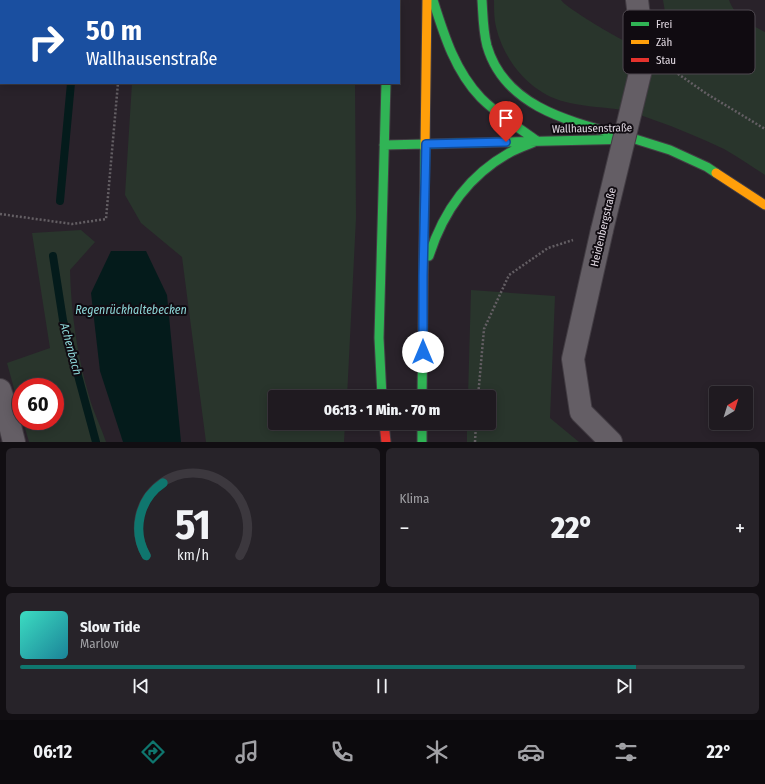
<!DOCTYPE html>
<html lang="de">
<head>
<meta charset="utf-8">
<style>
  :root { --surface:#1f1a20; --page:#272329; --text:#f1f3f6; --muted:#a1a1a5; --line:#3c383e; --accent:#0f766e }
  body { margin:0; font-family:"Fira Sans Condensed",sans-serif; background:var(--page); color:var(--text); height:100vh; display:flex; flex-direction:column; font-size:15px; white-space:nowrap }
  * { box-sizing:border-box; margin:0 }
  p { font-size:13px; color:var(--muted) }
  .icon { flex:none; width:22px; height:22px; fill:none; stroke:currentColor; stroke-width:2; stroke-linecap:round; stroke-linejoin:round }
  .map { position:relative; height:442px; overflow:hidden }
  .panel { display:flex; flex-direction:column; gap:6px; padding:6px; background:#110e12; flex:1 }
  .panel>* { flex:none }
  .top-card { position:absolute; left:0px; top:0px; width:400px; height:84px; box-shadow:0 2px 10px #0003,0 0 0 1px var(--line); background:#1a4fa0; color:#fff; overflow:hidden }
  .needle { width:26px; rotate:38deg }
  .buttons { position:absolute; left:709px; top:386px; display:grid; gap:8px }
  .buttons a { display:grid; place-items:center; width:44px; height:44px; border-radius:4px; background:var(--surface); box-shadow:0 2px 10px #0003,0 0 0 1px var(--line); font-size:20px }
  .speed { position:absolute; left:12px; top:378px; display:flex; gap:8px; font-size:20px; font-weight:700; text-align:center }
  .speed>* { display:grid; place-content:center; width:52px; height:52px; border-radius:50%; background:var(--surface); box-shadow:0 2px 10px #0003,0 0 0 1px var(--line); line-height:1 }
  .speed .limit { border:6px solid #d22; background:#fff; color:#111 }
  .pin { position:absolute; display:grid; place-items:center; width:34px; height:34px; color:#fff; margin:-41px -17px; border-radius:50% 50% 50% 0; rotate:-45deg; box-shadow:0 0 4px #0007 }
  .pin .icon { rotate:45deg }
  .me { position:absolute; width:44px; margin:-22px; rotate:0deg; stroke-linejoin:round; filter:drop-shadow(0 0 3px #0008) }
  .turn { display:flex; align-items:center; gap:14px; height:84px; padding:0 20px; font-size:18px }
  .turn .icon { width:52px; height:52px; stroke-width:2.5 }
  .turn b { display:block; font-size:28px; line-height:34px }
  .big { font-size:30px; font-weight:800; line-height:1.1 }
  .panel .tile { flex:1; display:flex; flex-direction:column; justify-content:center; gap:6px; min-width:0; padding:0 14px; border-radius:6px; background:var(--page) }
  .panel .dial { align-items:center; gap:0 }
  .dial svg { height:104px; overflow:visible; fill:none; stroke:var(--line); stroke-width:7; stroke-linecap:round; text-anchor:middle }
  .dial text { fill:var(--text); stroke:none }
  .song { display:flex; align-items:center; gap:12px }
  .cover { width:48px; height:48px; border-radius:6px; background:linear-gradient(135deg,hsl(170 70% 55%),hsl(190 70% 35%)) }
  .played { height:4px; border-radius:2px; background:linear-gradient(90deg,var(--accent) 85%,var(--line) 85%) }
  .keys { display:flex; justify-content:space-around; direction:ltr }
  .heat { display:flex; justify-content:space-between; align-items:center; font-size:22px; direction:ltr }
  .panel .tiles { flex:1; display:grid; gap:6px; grid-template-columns:1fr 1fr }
  .tile:last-child { grid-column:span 2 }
  .trip { position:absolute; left:268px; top:390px; width:228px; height:40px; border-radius:4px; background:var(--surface); box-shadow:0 2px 10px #0003,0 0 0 1px var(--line); font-weight:800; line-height:40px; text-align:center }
  .dock { display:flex; height:64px; justify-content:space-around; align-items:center; background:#0c0a0d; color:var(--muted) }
  .dock .icon { width:28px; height:28px }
  .dock .active { color:var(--accent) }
  .dock b { font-size:18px; color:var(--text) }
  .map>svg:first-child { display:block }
  .green { fill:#29352c }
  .water { fill:#041b1b }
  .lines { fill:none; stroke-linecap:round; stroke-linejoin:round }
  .stream { stroke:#041b1b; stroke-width:8 }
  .street-casing { stroke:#433d44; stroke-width:24 }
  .fast-casing { stroke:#433d44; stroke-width:11 }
  .slow-casing { stroke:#433d44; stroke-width:11 }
  .jam-casing { stroke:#433d44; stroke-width:11 }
  .path { stroke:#645f64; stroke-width:2.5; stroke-dasharray:2 2; stroke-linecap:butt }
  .street { stroke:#645e65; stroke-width:22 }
  .fast { stroke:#30b455; stroke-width:9 }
  .slow { stroke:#ff9f0a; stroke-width:9 }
  .jam { stroke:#e5322d; stroke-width:9 }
  .street-bridge-casing { stroke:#433d44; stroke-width:24; stroke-linecap:butt }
  .street-bridge { stroke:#645e65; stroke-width:22 }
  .route-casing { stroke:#114b97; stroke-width:10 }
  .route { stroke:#1a73e8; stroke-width:7 }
  .labels { text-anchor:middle; stroke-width:4; stroke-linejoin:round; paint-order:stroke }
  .street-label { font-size:11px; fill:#e1d9e2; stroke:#100b11 }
  .water-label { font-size:12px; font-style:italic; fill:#8ed7d8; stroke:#100b11 }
  .key { fill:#100b11; stroke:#4f4950; stroke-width:1 }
  .key-label { font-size:11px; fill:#e1d9e2 }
</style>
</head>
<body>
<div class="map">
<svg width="765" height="442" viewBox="0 0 765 442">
  <rect width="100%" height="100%" fill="#29222a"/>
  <path class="green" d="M138 0H353V1H138Z
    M494 0H561C566 8 625 43 636 46 656 52 676 55 696 60L666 18 663 0H729C735 17 749 24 765 32V175C751 166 738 157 724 149 701 138 677 128 654 120 643 116 632 112 622 110 605 107 587 107 570 103 533 96 505 64 496 27 494 19 494 9 494 0Z
    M132 83H355L356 218 347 397H275V423H345L344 442H206L182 257 141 223 125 195Z
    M81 230 95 242 70 270C71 312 77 355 89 396 93 411 101 427 106 442H29L23 421H55V387H21V414L7 363 50 348 32 233Z
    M471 290 555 296 550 418 579 442H467V423H489V397H468Z"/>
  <path class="water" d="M111 251H146L167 295 181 442H123L100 371 91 293Z"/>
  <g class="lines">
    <path class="stream" d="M79 1V0
      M60 201 71 83
      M53 256 63 320 96 442"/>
    <g class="street-casing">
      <path id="street" d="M637 0 644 57
        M602 230 573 359 581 412 611 442
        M0 390 5 405 14 442"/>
    </g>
    <g class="fast-casing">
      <path id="fast" d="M433 0C444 35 455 71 481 98 498 115 518 127 537 141
        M482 0C483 15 483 31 487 46 506 111 578 123 635 139
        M426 144 635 139 670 150 707 167 716 173
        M384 145 426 144
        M429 256C443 212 468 176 509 153 518 148 528 145 537 141
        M382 397 379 338 386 83
        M422 397 425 148
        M422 423V442"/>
    </g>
    <g class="slow-casing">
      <path id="slow" d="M388 0V1
        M425 148 427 0
        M716 173 765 205"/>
    </g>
    <g class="jam-casing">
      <path id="jam" d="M384 423 386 442"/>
    </g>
    <path class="path" d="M125 1V0
      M668 67 707 94 765 129
      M0 214 72 224 106 219 118 83
      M478 397 484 329 509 275 548 248 573 240
      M475 442 476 423"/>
    <use href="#street" class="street"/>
    <use href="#fast" class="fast"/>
    <use href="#slow" class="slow"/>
    <use href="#jam" class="jam"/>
    <g class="street-bridge-casing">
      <path id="street-bridge" d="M602 230 644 57"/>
    </g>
    <use href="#street-bridge" class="street-bridge"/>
  </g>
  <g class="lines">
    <g class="route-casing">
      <path id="route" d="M423 352V276L426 144 506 142"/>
    </g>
    <use href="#route" class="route"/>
  </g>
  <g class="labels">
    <g class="street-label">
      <text transform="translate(592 128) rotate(-1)" y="4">Wallhausenstraße</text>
      <text transform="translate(603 227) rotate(-77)" y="4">Heidenbergstraße</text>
    </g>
    <g class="water-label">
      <text x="131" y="314">Regenrückhaltebecken</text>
      <text transform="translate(71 349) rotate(75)" y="4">Achenbach</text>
    </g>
  </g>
  <rect x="623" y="10" width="132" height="64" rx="6" class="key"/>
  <rect x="631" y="22" width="18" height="4" fill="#30b455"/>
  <rect x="631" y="40" width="18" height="4" fill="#ff9f0a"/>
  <rect x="631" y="58" width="18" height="4" fill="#e5322d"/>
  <g class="key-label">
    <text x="656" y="28">Frei</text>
    <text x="656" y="46">Zäh</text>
    <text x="656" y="64">Stau</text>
  </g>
</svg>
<div class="buttons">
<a><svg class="needle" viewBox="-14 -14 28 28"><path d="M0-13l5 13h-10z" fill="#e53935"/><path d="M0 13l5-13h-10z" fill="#a1a1a5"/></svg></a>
</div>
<div class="speed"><div class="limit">60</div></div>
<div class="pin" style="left:506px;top:142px;background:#d93025"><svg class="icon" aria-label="arrive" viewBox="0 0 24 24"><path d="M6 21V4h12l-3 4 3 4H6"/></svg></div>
<svg class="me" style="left:423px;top:352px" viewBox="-20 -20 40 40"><circle r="19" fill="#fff"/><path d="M0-13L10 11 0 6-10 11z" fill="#1a73e8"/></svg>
<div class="trip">06:13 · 1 Min. · 70 m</div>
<div class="top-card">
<div class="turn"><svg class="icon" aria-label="right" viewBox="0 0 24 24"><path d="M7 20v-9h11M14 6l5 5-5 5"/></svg><div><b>50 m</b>Wallhausenstraße</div></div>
</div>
</div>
<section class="panel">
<div class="tiles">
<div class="tile dial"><svg viewBox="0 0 100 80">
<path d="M14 69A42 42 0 1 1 86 69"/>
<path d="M14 69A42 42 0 0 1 27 13" stroke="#0f766e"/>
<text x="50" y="56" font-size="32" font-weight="700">51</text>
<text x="50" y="72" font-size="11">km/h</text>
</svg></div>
<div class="tile"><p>Klima</p>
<div class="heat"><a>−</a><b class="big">22°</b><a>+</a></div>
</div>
<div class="tile">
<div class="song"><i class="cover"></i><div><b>Slow Tide</b><p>Marlow</p></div></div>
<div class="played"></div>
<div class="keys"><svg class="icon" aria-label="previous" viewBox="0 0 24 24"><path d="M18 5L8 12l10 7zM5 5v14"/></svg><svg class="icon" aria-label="pause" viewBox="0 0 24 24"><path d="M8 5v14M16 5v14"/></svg><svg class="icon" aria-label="next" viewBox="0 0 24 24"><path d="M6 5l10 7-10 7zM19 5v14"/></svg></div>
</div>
</div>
</section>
<nav class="dock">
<b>06:12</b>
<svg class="icon active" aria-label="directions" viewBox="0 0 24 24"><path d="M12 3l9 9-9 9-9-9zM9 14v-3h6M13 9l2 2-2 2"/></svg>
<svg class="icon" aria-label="music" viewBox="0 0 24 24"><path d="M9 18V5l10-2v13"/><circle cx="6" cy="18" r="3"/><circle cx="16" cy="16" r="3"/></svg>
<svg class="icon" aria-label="phone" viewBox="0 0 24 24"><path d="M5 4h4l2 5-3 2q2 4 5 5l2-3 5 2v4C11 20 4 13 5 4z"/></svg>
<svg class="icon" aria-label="climate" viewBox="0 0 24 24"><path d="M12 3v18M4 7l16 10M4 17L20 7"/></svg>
<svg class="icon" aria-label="car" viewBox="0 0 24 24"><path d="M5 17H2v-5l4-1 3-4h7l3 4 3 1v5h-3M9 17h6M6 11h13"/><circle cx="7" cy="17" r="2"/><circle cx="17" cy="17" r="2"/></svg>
<svg class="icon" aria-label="filters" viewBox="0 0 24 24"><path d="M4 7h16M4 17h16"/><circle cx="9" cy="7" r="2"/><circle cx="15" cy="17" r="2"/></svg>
<b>22°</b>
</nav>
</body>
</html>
